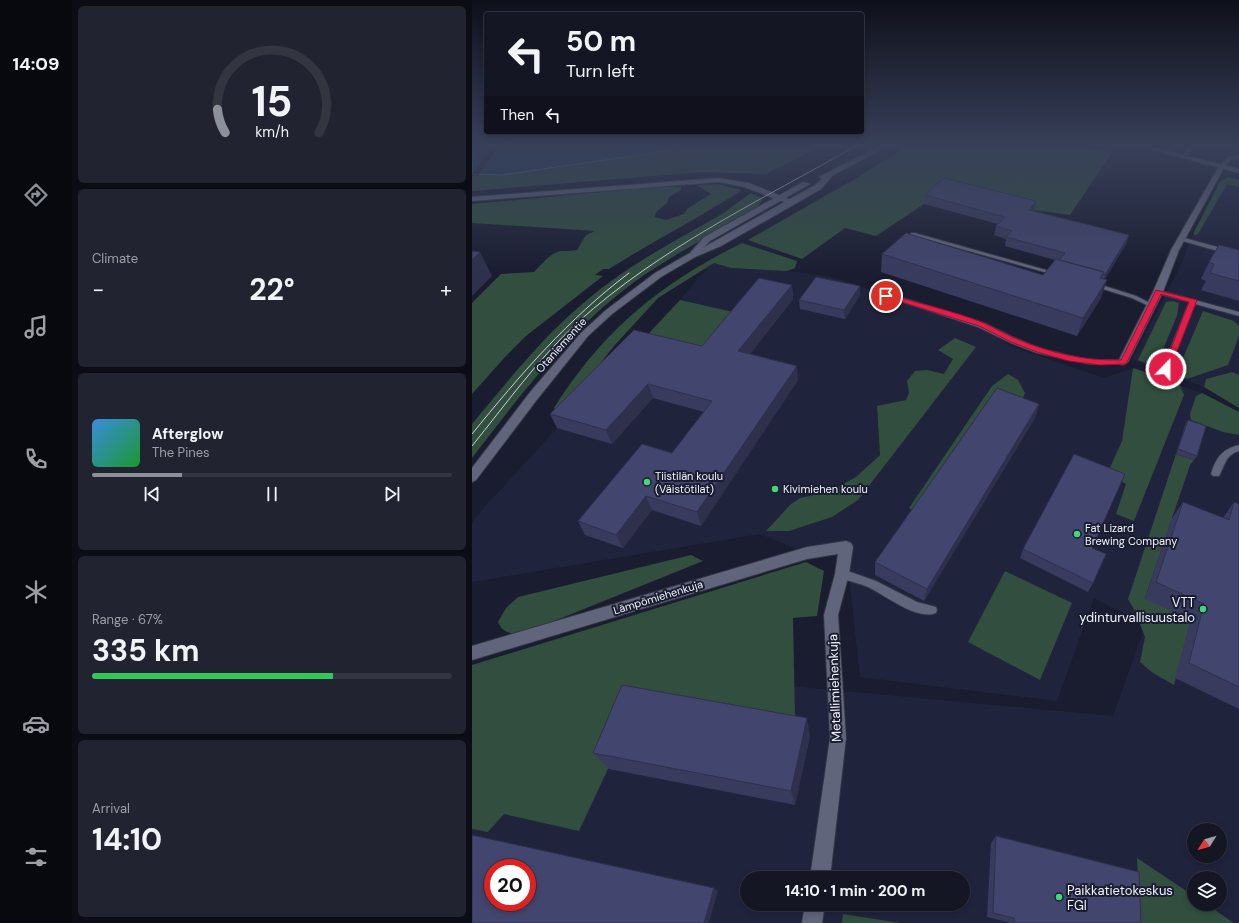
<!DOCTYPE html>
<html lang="en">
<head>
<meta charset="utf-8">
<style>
  :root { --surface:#141624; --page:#212331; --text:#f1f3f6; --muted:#9d9fa6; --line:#333541; --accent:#8c9099 }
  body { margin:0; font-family:"DM Sans",sans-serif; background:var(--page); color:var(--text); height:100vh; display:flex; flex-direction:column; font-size:15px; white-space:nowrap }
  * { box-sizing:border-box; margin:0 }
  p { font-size:13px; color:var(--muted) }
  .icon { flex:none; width:22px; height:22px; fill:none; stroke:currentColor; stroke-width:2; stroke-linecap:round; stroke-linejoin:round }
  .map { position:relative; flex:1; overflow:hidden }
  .drawer { display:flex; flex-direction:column; gap:6px; padding:6px; background:#0b0c14; width:400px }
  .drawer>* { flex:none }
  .banner { position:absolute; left:12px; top:12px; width:380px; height:122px; border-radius:4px; box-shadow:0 2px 6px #0003,0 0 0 1px var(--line); background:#141624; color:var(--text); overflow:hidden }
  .needle { width:26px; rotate:233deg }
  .buttons { position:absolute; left:715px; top:823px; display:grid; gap:8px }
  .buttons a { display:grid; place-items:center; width:40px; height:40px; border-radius:50%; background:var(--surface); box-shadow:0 2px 6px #0003,0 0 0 1px var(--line); font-size:20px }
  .speed { position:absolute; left:12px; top:859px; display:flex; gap:8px; font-size:20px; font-weight:700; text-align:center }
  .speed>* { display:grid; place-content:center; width:52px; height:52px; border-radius:50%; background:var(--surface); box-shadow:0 2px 6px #0003,0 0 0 1px var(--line); line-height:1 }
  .speed .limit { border:6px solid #d22; background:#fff; color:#111 }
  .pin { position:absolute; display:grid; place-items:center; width:34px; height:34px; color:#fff; margin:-17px; border:2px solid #fff; border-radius:50%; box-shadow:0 1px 4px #0007 }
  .me { position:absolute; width:44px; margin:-22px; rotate:22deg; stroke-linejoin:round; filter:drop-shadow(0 0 3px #0008) }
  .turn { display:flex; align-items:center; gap:14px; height:84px; padding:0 16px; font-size:18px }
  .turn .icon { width:52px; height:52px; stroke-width:2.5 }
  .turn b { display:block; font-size:28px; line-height:34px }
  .then { display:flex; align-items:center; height:38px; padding:0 16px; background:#0003; gap:8px; font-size:15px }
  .big { font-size:30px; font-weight:700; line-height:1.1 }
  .drawer .card { flex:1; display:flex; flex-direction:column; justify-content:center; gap:6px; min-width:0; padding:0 14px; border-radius:6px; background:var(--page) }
  .drawer .dial { align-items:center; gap:0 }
  .dial svg { height:104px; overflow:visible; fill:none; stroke:var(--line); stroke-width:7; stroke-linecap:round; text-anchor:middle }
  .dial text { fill:var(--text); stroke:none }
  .song { display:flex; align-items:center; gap:12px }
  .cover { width:48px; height:48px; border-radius:6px; background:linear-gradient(135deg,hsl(210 70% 55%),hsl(130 70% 35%)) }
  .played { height:4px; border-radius:2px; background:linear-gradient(90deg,var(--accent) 25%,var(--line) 25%) }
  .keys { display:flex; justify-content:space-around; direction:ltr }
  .heat { display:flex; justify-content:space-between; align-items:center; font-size:22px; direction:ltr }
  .charge { height:6px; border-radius:3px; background:linear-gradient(90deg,#34c759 67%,var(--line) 0) }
  .trip { position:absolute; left:268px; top:871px; width:230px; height:40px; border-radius:20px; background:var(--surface); box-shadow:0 2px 6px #0003,0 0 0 1px var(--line); font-weight:700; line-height:40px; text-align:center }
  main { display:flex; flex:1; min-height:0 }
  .tabs { display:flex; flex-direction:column; width:72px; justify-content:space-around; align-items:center; background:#08090e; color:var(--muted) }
  .tabs .icon { width:28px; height:28px }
  .tabs .selected { color:var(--accent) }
  .tabs b { font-size:18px; color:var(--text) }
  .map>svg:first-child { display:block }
  .built { fill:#20233c; fill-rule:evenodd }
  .green { fill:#314e3e }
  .water { fill:#213e60; stroke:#5f748f }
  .pier { fill:#1a1d30 }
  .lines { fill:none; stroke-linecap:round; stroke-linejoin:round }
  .service-casing { stroke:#353645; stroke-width:2 }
  .minor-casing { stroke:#353645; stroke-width:2 }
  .tertiary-casing { stroke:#353645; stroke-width:2 }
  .secondary-casing { stroke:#353645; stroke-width:2 }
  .service { fill:#61657c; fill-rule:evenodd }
  .minor { fill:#61657c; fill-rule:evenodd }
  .tertiary { fill:#61657c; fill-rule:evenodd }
  .secondary { fill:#61657c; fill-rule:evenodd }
  .tram { stroke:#cfd1de; stroke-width:1 }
  .wall { fill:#393b5e }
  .shaded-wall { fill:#2e304c }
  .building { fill:#42456d; stroke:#2e304c; fill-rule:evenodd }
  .route { fill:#e11d48; stroke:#92132f }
  .poi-dot { fill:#42d77c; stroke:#1a1d30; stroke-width:1.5 }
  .labels { text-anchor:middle; stroke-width:4; stroke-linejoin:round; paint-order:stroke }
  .street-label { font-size:11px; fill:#f1f3fe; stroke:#1a1d30 }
  .poi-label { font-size:11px; fill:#f1f3fe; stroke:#1a1d30; text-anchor:start }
  .near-poi-label { font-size:13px; fill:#f1f3fe; stroke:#1a1d30; text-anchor:end }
  .near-street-label { font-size:13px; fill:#f1f3fe; stroke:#1a1d30 }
</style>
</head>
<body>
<main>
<nav class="tabs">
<b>14:09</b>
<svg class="icon selected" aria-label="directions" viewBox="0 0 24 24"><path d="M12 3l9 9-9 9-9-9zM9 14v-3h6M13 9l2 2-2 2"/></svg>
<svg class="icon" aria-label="music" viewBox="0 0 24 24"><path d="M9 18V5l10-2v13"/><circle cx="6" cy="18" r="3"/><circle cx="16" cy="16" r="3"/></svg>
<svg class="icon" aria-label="phone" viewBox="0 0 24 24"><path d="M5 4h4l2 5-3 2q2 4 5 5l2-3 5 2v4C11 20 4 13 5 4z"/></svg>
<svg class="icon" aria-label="climate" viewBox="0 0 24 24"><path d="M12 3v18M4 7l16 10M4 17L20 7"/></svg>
<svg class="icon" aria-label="car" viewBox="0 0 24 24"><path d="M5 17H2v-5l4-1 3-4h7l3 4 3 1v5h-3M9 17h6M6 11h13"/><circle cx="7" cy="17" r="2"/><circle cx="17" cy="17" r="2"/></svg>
<svg class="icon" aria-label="filters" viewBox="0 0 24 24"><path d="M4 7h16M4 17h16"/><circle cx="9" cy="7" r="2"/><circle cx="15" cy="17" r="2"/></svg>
</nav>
<section class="drawer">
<div class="card dial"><svg viewBox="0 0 100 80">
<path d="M14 69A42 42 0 1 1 86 69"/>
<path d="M14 69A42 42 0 0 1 8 51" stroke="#8c9099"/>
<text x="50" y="56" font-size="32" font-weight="700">15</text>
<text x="50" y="72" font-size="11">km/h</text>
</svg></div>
<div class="card"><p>Climate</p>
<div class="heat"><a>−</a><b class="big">22°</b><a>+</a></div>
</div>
<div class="card">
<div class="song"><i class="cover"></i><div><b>Afterglow</b><p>The Pines</p></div></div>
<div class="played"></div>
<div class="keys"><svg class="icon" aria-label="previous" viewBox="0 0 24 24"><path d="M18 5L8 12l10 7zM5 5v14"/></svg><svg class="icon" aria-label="pause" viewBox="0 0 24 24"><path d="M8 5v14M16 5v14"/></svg><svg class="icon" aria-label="next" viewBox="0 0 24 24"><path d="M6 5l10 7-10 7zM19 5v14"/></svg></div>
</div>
<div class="card"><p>Range · 67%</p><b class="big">335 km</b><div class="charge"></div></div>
<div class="card"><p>Arrival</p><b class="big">14:10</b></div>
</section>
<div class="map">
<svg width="767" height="923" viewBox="0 0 767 923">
  <rect width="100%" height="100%" fill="#1a1d30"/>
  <path class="built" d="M707 146H767V165L703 149Z
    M756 177 767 180V375L760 372 734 379 732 387 660 360 711 261 719 238 748 182Z
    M242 263 259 268 315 271 355 276 380 283 403 292 509 325 538 346 632 378 659 369 730 393 767 412V923H0V807L165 672 641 716 674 624 622 598 585 701 388 677 374 548 335 553 288 534 0 582V524L2 519 85 428 208 300 225 279ZM722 830H748V856H722ZM21 868H55V902H21ZM275 878H491V904H275ZM722 878H748V904H722Z"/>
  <path class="green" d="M215 146H349L294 174 231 172 0 191V176L209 150Z
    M436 146 597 148 641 151 598 215 562 210 472 187 452 204 404 236 373 228 330 259 276 240 388 176Z
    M756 177 767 180V187L755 184 726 234 722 235V232L748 182Z
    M246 184 270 190C227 218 181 241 137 269H131L123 275 131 276 54 336 33 357 0 394V303L29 274 62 272C69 265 78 253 89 251 95 251 99 251 105 250L114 235 123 231 0 223V204L193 186 209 187V190L197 197 195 203 184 212 183 217 194 220 212 214 216 208 239 194 226 186 228 185Z
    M279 193 289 198 290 201 284 208C239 236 189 260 148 293 90 339 45 400 0 458V424C36 381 71 336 115 300 156 265 203 241 250 214 260 207 269 200 279 193Z
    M270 243 325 261 323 268 315 271 259 268 242 263 186 298 142 346 86 417 82 408C131 330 189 283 270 243Z
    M208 300 270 314 233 360 167 344Z
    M701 301 707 303 705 316 684 366 705 372 731 311 762 321 767 326V336L756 365 715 379 666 360 694 302Z
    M483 338 504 347 386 500 360 517 317 531H294L319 504 328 498 357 492 384 477 408 455 405 406 434 400 437 393 435 381 443 371 455 370 472 374 481 359 466 350Z
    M661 368 707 383 712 395 662 521 644 514 654 484 635 474 650 441Z
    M760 372 767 375V408L732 387 734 379Z
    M536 374 546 380 553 393 546 410 445 513 437 508 520 386Z
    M730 393 767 412V435L751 432 719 420 718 414 724 396Z
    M704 454 722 460 718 465 673 598 719 620 702 685 681 673 668 662 673 637 663 611 656 599Z
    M219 555 231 561 60 630C46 633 33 638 26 622L34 608 46 597Z
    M334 562 352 571 345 616 321 618 323 716 239 702 169 698 107 831 32 814 16 832 0 829V665Z
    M533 571 600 603 568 680 496 642Z
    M665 858 722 896V904H734L762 923H668Z
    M371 914 428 923H370Z"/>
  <path class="water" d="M0 146H228L30 175 0 174Z"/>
  <path class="pier" d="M20 148H26L6 175 0 174Z"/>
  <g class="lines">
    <g class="service-casing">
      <path id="service" d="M719 146H724L713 157H709V155Z
        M767 155V159H760L752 167 747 166 756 157Z
        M439 233H443L588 274 583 275 439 235Z
        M709 237 767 253V257L707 240V238Z
        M620 282 664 296 682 305 679 307 677 306 660 298 618 285V283Z
        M686 290 767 312V316L723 304 698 369 694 372 691 371 690 369 717 302 684 293V291Z
        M418 294 512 323 545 339 570 349 617 360H651L655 362 651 364H617L565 353 539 343 506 327 418 298 408 299 405 297 408 295Z
        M767 445V451C753 455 753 466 747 476H741L739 474C744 458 750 449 767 445Z
        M370 569 404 581 445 602 464 607 465 610 464 613C445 621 413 595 396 587 386 583 376 581 366 577L365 574 366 571Z"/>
    </g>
    <g class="minor-casing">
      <path id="minor" d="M750 164 753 166 707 250 691 292 656 362 651 365 647 364 646 362 681 292 699 250 747 166Z
        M247 178 277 183 324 202 317 204 272 187 247 182 0 201V197Z
        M374 541 379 543 381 547 377 574 366 615 374 738 358 878H338L358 738 352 615 363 574 366 554 335 559 0 660V646L335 547Z
        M333 904H353L350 923H330Z"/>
    </g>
    <g class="tertiary-casing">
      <path id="tertiary" d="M408 146H416L361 175 349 189 323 204 249 246 223 257 189 277 140 314 116 336 67 397 4 480 0 482V468L59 391 110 332 134 310 183 273 218 253 232 237 331 182 338 184 238 241 232 247 343 185 350 179 347 177 349 176Z"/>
    </g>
    <g class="secondary-casing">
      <path id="secondary" d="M667 146H677L767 169V173Z"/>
    </g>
    <use href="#service" class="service"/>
    <use href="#minor" class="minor"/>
    <use href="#tertiary" class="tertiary"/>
    <use href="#secondary" class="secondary"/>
    <path class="tram" d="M0 434C48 375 96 319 157 273
      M0 446C34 404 66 359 106 322 188 248 289 200 384 146"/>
  </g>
  <path class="wall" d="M453 195 562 210V211L657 235 654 244 633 279 629 298 605 336 409 272 410 254 571 275 583 260 533 246 534 239 522 235 524 226 526 224 452 204Z
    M767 250V301L729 290 734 281 729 279 737 262Z
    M320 285 321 299 278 354 326 380 229 526 180 510 151 548 113 535 106 521 200 453 232 412 181 398 140 444 85 428 78 414 230 346Z
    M388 295 373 319 328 309 327 300Z
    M567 404 563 418 452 601 403 575V562Z
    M716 420 725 456 722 460 704 454 713 425Z
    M711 502 751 518 762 502 767 504V709L703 678 719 620 673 599 699 520Z
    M620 548 621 583 616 592 548 558 551 549Z
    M338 736 323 805 137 769 121 753Z
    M524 836 669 923H536V922L515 917 519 843Z"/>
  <path class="shaded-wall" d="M564 201 562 210 555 218 557 210Z
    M657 235 654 244 630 284 633 275Z
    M8 252 20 276 0 296V260Z
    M635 280 629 298 605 336 611 318Z
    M320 285 321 299 269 366 266 351Z
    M388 286V295L373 319 372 310Z
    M325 366 326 380 229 526 225 512Z
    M176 384 181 398 140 444 134 430Z
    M567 404 563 418 452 601 455 589Z
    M174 496 180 510 151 548 144 535Z
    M335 718 338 736 323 805 319 791Z
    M242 888 246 891 237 923H232Z"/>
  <path class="building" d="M472 178 564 201 557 210 657 235 633 275 631 274 632 272 587 260 593 253 534 237 540 231 524 226 533 217 453 195Z
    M434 233 571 275 584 259 632 272 628 278 635 280 611 318 410 254Z
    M747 245 767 250V281L738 273 742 264 737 262Z
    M0 251 8 252 0 260Z
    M344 277 388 286 372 310 327 300Z
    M287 278 320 285 266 351 325 366 225 512 174 496 144 535 106 521 170 444 200 453 240 401 176 384 134 430 78 414 162 330 230 346Z
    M525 388 567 404 455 589 403 562Z
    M716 420 734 426 725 456 706 449Z
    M602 454 653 474 620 548 634 554 621 583 551 549Z
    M711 502 757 520 762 502 767 504V687L717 663 732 604 684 582Z
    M150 685 335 718 319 791 121 753Z
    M0 835 242 888 232 923H0ZM21 868H55V902H21Z
    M524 836 667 872 669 923H542V918L521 913Z"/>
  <linearGradient id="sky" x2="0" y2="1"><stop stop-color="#0e101a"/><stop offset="0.53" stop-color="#384059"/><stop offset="1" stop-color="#384059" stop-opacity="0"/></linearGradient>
  <rect width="767" height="275" fill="url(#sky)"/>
  <path class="route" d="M684 290 725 300 698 369 694 371 691 369 717 302 689 294 654 364 628 365 597 361 565 352 539 342 507 326 410 296 416 294C448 304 482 311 512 323 523 328 534 335 545 339 578 353 613 361 649 360Z"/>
  <g class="poi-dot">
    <circle cx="175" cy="482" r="4"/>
    <circle cx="303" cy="489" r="4"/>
    <circle cx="605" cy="534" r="4"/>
    <circle cx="731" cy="609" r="4"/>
    <circle cx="587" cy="897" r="4"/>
  </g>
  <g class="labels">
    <g class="street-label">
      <text transform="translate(89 345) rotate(-48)" y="4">Otaniementie</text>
      <text transform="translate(186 597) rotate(-17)" y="4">Lämpömiehenkuja</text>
    </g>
    <g class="poi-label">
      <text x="183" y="480">Tiistilän koulu<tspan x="183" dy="13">(Väistötilat)</tspan></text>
      <text x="311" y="493">Kivimiehen koulu</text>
      <text x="613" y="532">Fat Lizard<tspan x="613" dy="13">Brewing Company</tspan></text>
    </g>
    <g class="near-poi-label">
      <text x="723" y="607">VTT<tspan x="723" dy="15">ydinturvallisuustalo</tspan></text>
      <text x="595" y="895" text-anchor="start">Paikkatietokeskus<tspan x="595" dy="15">FGI</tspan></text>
    </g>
    <g class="near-street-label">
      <text transform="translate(362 688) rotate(-92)" y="5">Metallimiehenkuja</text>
    </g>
  </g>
</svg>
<div class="buttons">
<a><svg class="needle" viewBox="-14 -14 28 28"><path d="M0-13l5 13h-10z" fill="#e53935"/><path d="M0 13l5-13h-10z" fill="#9d9fa6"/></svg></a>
<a><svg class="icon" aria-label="layers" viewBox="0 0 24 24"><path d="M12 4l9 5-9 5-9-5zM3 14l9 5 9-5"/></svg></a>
</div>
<div class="speed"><div class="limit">20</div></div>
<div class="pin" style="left:414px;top:296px;background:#d93025"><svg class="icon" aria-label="arrive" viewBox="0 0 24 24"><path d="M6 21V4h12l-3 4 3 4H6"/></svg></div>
<svg class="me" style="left:694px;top:369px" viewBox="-20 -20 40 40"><circle r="17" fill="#e11d48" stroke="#fff" stroke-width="3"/><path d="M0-11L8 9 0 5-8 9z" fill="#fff"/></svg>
<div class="trip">14:10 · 1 min · 200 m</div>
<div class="banner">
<div class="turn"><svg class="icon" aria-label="left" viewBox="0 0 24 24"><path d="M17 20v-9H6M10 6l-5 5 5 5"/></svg><div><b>50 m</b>Turn left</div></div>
<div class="then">Then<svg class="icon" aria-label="left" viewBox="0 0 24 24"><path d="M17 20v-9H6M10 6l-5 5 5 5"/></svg></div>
</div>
</div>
</main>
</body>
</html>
